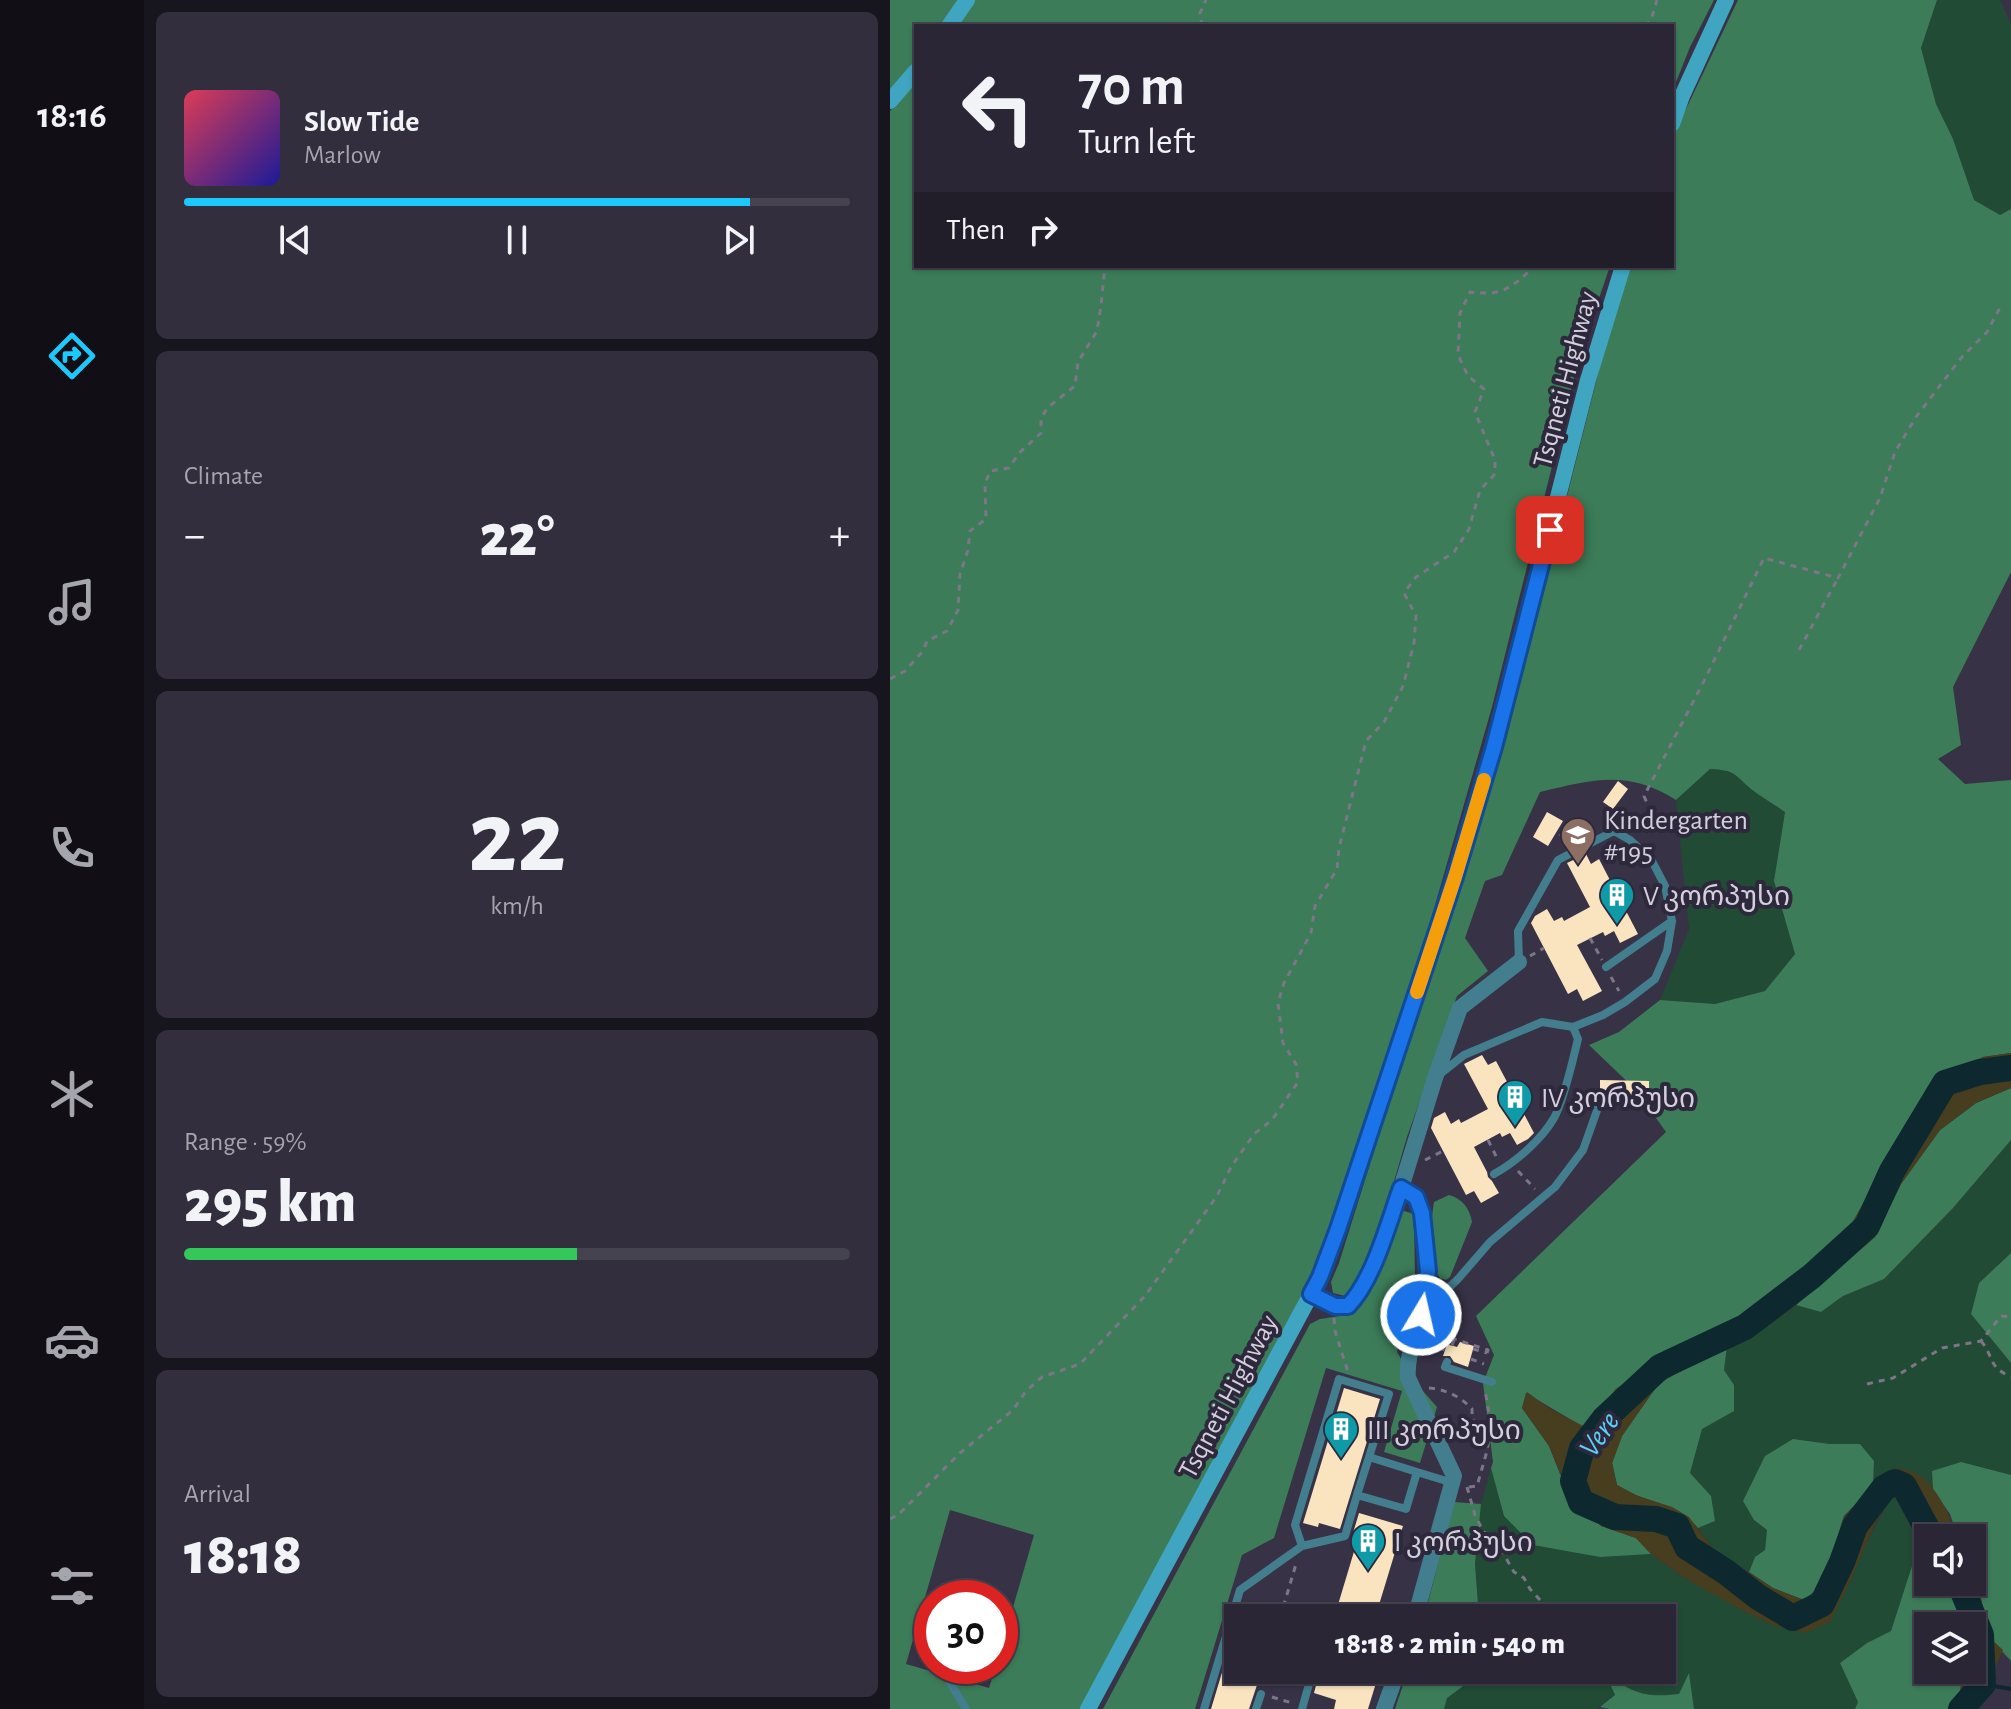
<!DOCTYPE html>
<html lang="en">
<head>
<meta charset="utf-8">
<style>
  :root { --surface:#2a2635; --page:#322e3d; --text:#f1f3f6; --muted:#a5a5ad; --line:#464350; --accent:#1cc9fc }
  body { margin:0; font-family:"Alegreya Sans","Noto Sans Georgian",sans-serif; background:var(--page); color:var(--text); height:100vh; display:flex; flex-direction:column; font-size:30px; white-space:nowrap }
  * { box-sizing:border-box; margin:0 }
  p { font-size:26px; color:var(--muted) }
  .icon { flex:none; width:44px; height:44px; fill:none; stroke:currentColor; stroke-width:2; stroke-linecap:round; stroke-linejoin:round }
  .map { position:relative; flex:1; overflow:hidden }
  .panel { display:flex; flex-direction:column; gap:12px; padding:12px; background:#17151d; width:746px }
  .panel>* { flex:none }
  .guide { position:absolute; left:24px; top:24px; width:760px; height:244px; border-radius:0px; box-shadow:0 2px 6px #0004,0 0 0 2px var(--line); background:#2a2635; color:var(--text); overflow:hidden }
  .buttons { position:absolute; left:1024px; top:1524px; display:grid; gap:16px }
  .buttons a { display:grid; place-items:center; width:72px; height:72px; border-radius:0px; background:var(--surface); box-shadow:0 2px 6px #0004,0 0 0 2px var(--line); font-size:40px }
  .speed { position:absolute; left:24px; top:1580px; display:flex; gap:16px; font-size:40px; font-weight:700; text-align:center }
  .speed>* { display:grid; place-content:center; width:104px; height:104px; border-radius:50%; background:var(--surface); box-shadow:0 2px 6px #0004,0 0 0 2px var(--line); line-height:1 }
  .speed .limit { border:12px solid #d22; background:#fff; color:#111 }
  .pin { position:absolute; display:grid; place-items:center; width:68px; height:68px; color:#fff; margin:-34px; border-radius:16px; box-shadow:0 4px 12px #0006 }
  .me { position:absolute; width:88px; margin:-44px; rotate:9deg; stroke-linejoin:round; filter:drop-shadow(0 0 6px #0008) }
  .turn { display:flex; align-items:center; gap:28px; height:168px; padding:0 32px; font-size:36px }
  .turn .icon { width:104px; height:104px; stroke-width:2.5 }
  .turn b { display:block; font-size:56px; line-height:68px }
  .then { display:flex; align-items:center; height:76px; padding:0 32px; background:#0003; gap:16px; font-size:30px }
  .big { font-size:60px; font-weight:800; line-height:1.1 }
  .panel .widget { flex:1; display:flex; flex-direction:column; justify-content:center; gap:12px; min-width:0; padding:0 28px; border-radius:12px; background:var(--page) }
  .panel .dial { align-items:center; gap:0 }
  .dial b { font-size:104px; line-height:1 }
  .song { display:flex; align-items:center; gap:24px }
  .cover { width:96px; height:96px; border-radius:12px; background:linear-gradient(135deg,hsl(350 70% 55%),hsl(240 70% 35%)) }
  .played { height:8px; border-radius:4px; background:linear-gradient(90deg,var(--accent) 85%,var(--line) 85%) }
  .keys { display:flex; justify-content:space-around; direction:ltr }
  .heat { display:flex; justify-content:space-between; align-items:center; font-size:44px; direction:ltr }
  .charge { height:12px; border-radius:6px; background:linear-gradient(90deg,#34c759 59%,var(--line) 0) }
  .trip { position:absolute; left:334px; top:1604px; width:452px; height:80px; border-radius:0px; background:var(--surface); box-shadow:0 2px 6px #0004,0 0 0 2px var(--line); font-weight:800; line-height:80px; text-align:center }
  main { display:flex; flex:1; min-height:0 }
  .tab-bar { display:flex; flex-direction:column; width:144px; justify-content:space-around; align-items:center; background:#110f15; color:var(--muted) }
  .tab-bar .icon { width:56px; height:56px }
  .tab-bar .active { color:var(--accent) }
  .tab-bar b { font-size:36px; color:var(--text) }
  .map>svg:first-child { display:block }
  .green { fill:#214b34 }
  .forest { fill:#3c7c59; fill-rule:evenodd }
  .sand { fill:#463e1e }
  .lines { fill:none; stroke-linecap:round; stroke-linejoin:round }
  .stream { stroke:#0e2830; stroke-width:4 }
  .river { stroke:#0e2830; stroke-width:26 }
  .building { fill:#fae4c0 }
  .path { stroke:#7c7688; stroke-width:3; stroke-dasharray:6 6; stroke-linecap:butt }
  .service { stroke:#437e8f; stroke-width:8 }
  .minor { stroke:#437e8f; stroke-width:16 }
  .secondary { stroke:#3fa5c0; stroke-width:16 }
  .route-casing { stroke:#114b97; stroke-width:20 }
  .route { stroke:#1a73e8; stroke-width:14 }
  .slow { stroke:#f59e0b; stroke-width:14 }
  .labels { text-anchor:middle; stroke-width:8; stroke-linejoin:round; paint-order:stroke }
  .street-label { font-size:28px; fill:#d3cfdc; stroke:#2e283c }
  .poi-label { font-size:28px; fill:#d3cfdc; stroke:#2e283c; text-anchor:start }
  .water-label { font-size:30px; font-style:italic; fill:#5cd1f7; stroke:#2e283c }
</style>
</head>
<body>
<main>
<nav class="tab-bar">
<b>18:16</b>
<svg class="icon active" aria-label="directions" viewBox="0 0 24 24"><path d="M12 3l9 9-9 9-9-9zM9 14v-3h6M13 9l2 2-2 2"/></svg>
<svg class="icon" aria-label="music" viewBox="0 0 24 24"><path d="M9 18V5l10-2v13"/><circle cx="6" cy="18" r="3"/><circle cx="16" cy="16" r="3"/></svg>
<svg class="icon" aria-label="phone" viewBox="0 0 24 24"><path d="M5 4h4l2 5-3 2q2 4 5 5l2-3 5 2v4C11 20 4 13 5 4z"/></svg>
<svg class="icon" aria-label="climate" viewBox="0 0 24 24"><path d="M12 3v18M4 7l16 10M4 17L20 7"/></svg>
<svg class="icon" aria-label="car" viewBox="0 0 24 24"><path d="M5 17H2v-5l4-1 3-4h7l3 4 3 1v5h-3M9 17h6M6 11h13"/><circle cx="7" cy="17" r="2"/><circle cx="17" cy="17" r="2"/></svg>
<svg class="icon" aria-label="filters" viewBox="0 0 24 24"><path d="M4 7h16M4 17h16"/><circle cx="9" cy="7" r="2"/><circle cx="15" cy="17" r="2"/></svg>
</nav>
<section class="panel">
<div class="widget">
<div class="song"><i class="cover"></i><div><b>Slow Tide</b><p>Marlow</p></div></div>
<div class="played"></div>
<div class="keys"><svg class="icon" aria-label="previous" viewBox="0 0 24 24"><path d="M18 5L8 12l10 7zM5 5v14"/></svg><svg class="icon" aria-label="pause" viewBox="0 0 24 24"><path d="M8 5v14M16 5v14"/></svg><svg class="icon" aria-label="next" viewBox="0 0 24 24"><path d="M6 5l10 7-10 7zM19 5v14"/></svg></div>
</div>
<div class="widget"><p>Climate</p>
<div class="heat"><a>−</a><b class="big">22°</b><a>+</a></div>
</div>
<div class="widget dial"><b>22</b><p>km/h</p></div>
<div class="widget"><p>Range · 59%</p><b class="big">295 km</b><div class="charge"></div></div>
<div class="widget"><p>Arrival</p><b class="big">18:18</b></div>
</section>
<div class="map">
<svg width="1121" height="1709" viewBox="0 0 1121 1709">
  <rect width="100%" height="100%" fill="#383247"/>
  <path class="green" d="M1047 0H1110L1121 24V209L1110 215 1084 200 1063 139 1046 104 1031 48Z
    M820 768C846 770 843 773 861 788 871 797 884 804 895 812L884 881 905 954 875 991 825 1004 770 1000 799 929 786 800Z
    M1121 1140V1253L1089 1283 1081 1314 1121 1363V1475L1106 1472 1042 1471 1043 1490 1026 1473 1009 1468 983 1487 984 1461 970 1444H940L903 1439 864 1520 877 1530 875 1550 865 1557 859 1572 823 1549 808 1528 825 1521 800 1473 812 1429 844 1385 834 1370 837 1346 865 1335 906 1305 931 1312 953 1296 994 1279 1063 1208Z
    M601 1468 614 1516 710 1557 761 1554 796 1579 940 1621C961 1580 977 1536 1002 1497L1014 1500 1028 1535 1022 1566 1001 1631 977 1643 950 1663 968 1702 965 1709H804L799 1675 789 1694C755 1698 745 1693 717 1676L725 1695 707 1709H554L557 1698 572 1687 584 1670H772V1618H589L585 1564 591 1504Z"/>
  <path class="forest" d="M0 0H68L51 26H26V60L0 89Z
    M84 0H824L800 47 782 92V26H65Z
    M848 0H1047L1031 48 1046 104 1063 139 1084 200 1110 215 1121 209V572L1063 687 1071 745 1048 759 1075 784 1121 780V1053L1093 1057 994 1168 961 1225 893 1289 839 1324 778 1353 726 1389 695 1428 636 1393 632 1408 659 1446 670 1474 711 1526 746 1538 761 1554 710 1557 643 1545 614 1516 601 1468 603 1462 593 1383 604 1355 586 1316 776 1132 746 1090 699 1045 729 1032 770 1000 825 1004 875 991 905 954 884 881 895 812C884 804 871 797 861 789 844 774 845 770 820 769L786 800C737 769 702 780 650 792L612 875 595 881 575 938 598 971 567 996 517 1137 497 1205 467 1286 455 1296 443 1293 441 1282 449 1263 595 797 660 563 719 331 741 266H782V143L787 128Z
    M26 81V266H720L690 354 602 707 539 926 441 1232 402 1315 190 1709H0V111ZM60 1510 144 1535 110 1652V1666H106L99 1688 16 1664Z
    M1121 1088V1140L1063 1208 994 1279 953 1296 931 1312 906 1305 985 1237 1011 1184 1050 1130 1086 1103Z
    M559 1195C572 1198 580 1209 582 1222L560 1277 556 1280 550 1278 547 1273 541 1223 544 1202Z
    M511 1210 524 1214 525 1281 507 1352 525 1382 547 1407 530 1463 494 1452 512 1391 436 1368 384 1538 352 1555 305 1709H213L420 1324 430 1319 463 1314 487 1270Z
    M1121 1253V1363L1081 1314 1089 1283Z
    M837 1346 834 1370 844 1385V1411L812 1429 800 1473 821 1496 825 1521 808 1528C791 1507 775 1506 751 1497 742 1494 734 1489 727 1485L722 1463 732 1436 769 1383Z
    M903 1439 940 1444H970L984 1461 983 1487 954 1516 940 1561 926 1590 914 1600 883 1588 859 1572 865 1557 875 1550 877 1530 864 1520 853 1501 875 1456Z
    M1071 1462 1121 1475V1661L1098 1636 1090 1593 1089 1571 1082 1563V1538H1068L1060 1514 1043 1490 1042 1471Z
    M564 1502 591 1504 585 1564 589 1618H534Z
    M1028 1535 1038 1552V1582H1055L1067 1602 1072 1626H1038V1670H1073L1070 1693 1063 1709H965L968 1702 950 1663 977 1643 1001 1631 1022 1566Z
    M518 1670H584L572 1687 557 1698 554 1709H505Z
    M799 1673 804 1709H720L710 1707 725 1695 716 1675C746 1693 753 1698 789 1694Z"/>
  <path class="sand" d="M1121 1053V1088L1086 1103 1050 1130 1011 1184 985 1237 906 1305 865 1335 837 1346 769 1383 732 1436 722 1463 727 1485 748 1496 782 1507 799 1517 823 1549 883 1588 914 1600 926 1590 940 1561 954 1516 983 1487 1009 1468C1014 1470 1022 1471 1027 1474 1048 1487 1060 1516 1068 1538H1038V1552L1028 1535 1014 1500 1002 1497 986 1522 959 1584 940 1622 915 1633 882 1625 846 1607 796 1579 761 1554 746 1538 711 1526 680 1496 659 1446 632 1408 637 1392 659 1408 695 1427 726 1389 778 1353 839 1324 893 1289 961 1225 1041 1082 1093 1057Z
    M1082 1563 1089 1570 1090 1593 1098 1636 1113 1650C1104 1672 1093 1691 1078 1709H1063L1070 1693 1073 1670H1082V1626H1072L1067 1602 1055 1582H1082Z"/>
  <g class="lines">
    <path class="stream" d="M1093 1684 1121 1689"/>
    <path class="river" d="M1042 1538 1014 1486 1005 1482 994 1488 965 1526 952 1562 932 1604 903 1618 868 1597 836 1572 797 1547 787 1526 766 1519 725 1517 691 1502 683 1481 692 1448 714 1419 770 1367 855 1327 922 1276 977 1226 1002 1171 1055 1083 1090 1072 1121 1068
      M1069 1582 1091 1635 1093 1684 1071 1709"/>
  </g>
  <path class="building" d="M728 781 738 789 723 809 713 802Z
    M657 812 673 821 658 846 643 837Z
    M696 854 701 864 709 859 748 934 730 943 724 931 715 936 713 932 687 945 712 991 693 1001 687 989 678 994 641 923 645 916 657 909 664 921 672 917 674 921 700 907 677 863Z
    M592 1055 598 1065 606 1061 644 1133 638 1139 627 1145 620 1133 612 1137 610 1133 584 1147 597 1172 598 1177 602 1181 609 1193 591 1203 584 1191 576 1195 541 1128 544 1118 555 1112 561 1124 569 1119 571 1123 598 1109 574 1064Z
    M710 1080 759 1081V1095L710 1094Z
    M570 1342 584 1346 578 1367 564 1362 560 1356H553L557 1344 567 1347Z
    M454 1388 490 1399 450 1529 429 1523 428 1527 413 1523Z
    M469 1513 513 1526 485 1618H444L469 1535 463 1533Z
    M353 1603 392 1615V1618H349Z
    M346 1626H348V1670H372L359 1709H321Z
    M430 1670H490L478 1709H444L446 1700 424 1693Z"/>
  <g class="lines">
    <path class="path" d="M312 26 310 13 316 0
      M755 26 761 20 767 0
      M909 650 948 578
      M0 679 15 671 33 651 37 641 57 631 68 610 70 574 78 550 80 531 96 519 95 484 100 471 119 468 129 453 151 433V419L157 408 185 386 188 362 207 331 211 306 215 266
      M748 831 762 815 754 796 814 681 874 558 948 578 990 498 1005 452 1026 417 1071 358 1097 332 1112 304
      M670 834 679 842
      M700 938 712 960
      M640 956 654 948
      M721 977 729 991
      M598 1140 607 1158
      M535 1160 553 1151
      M628 1171 645 1189
      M444 1318 445 1331 458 1372
      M537 1341 556 1347
      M1091 1341C1105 1358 1097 1366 1121 1377
      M563 1342 564 1339 598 1350 597 1353
      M537 1346 555 1350
      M562 1346 563 1342 569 1344
      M583 1349 597 1353
      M581 1359 594 1364
      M977 1384 1003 1378 1052 1348 1091 1341 1111 1316 1121 1317
      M539 1388C555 1389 571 1397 582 1409V1418L585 1423 601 1425
      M577 1487 585 1515 593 1531 609 1546 624 1572 634 1578 640 1589 650 1600
      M579 1487 587 1486 597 1451 601 1426 595 1389
      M0 1519 9 1514 70 1453 123 1410 136 1391 152 1377 190 1364 255 1296 327 1196 341 1167 364 1134 382 1120 408 1082 406 1064 393 1043 388 1003 394 983 421 933 425 906 447 869 449 848 476 741 494 722 513 686 524 643 526 616 514 593 526 577 564 552 579 529 590 490 605 474V460L585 412 594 389 578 376 568 355 570 313 580 292C615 296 620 288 645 266
      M390 1618 406 1564
      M369 1685 374 1670
      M382 1697 402 1703"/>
    <path class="service" d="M716 967 782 921
      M550 1074 574 1055 652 1022 683 1027 713 1015 735 1002 765 979 777 951 782 921 775 886 761 859 740 840 724 831 668 860 628 931 629 962
      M604 1174C626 1162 652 1139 664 1118 674 1101 683 1059 688 1039L683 1027
      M533 1312 568 1279 600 1242 665 1187 693 1150 710 1102
      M557 1362 555 1367 602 1382
      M467 1495 479 1457 527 1472
      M412 1546 405 1525 449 1379 499 1394 479 1457
      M44 1598 54 1587
      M42 1604C37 1619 35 1636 42 1650
      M50 1666 76 1709
      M314 1709 350 1590 412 1546 455 1536 467 1495 516 1509 527 1472 563 1483
      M366 1709 371 1694
      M412 1709 423 1670"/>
    <path class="minor" d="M511 1188C534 1201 532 1209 534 1235 537 1265 537 1287 530 1317 526 1338 516 1356 518 1378L564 1476 525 1618
      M421 1294 445 1306H458L468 1296 482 1268 511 1188 545 1078 570 1008 629 962
      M494 1709 508 1670"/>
    <path class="secondary" d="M59 26 77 0
      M0 101 26 71
      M782 124 792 96 836 0
      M198 1709 421 1294 440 1252 565 877 604 747 698 380 733 266"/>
  </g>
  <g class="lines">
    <g class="route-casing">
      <path id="route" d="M531 1315 538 1271 532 1213 526 1197 511 1188C498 1224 484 1279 458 1306H445L421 1294 430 1277 448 1229 565 877 604 747 660 530"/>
    </g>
    <use href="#route" class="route"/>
    <path class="slow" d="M527 992 565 877 594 780"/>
  </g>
  <defs>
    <g id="school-pin" transform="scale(1.8)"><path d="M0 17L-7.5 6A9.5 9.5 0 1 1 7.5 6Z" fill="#8d6e63" stroke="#2e283c"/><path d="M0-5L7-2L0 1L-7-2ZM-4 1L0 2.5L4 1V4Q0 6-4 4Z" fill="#fff"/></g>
    <g id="building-pin" transform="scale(1.8)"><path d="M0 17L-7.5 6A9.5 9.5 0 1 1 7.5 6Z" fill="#0f9aa8" stroke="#2e283c"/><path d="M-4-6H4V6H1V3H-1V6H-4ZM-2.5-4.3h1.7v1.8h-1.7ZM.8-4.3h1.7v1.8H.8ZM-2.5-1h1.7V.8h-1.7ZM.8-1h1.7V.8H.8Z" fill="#fff"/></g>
  </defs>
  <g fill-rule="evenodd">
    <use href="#school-pin" x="688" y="835"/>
    <use href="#building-pin" x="727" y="895"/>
    <use href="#building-pin" x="625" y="1097"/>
    <use href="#building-pin" x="451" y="1429"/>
    <use href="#building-pin" x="478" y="1541"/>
  </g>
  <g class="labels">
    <g class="street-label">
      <text transform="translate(674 379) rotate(-75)" y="10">Tsqneti Highway</text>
      <text transform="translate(337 1396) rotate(-62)" y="10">Tsqneti Highway</text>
    </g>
    <g class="poi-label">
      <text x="714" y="829">Kindergarten<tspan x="714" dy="32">#195</tspan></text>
      <text x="753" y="905">V კორპუსი</text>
      <text x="651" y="1107">IV კორპუსი</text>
      <text x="477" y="1439">III კორპუსი</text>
      <text x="504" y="1551">I კორპუსი</text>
    </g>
    <g class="water-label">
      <text transform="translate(709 1434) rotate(-55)" y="10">Vere</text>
    </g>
  </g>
</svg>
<div class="buttons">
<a><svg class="icon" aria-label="sound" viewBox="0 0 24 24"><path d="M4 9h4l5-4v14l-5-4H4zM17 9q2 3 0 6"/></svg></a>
<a><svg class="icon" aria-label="layers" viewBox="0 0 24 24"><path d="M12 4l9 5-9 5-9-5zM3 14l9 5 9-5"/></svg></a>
</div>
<div class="speed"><div class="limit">30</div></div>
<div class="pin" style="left:660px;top:530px;background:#d93025"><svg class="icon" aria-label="arrive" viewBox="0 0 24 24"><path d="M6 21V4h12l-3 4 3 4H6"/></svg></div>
<svg class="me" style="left:531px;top:1315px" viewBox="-20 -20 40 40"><circle r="17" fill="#1a73e8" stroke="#fff" stroke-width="3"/><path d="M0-11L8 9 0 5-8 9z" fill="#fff"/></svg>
<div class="trip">18:18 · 2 min · 540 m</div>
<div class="guide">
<div class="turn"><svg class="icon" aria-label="left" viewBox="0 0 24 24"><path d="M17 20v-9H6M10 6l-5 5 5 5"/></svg><div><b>70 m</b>Turn left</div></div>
<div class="then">Then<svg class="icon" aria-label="right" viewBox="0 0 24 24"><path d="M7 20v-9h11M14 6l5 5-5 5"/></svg></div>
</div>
</div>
</main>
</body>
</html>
